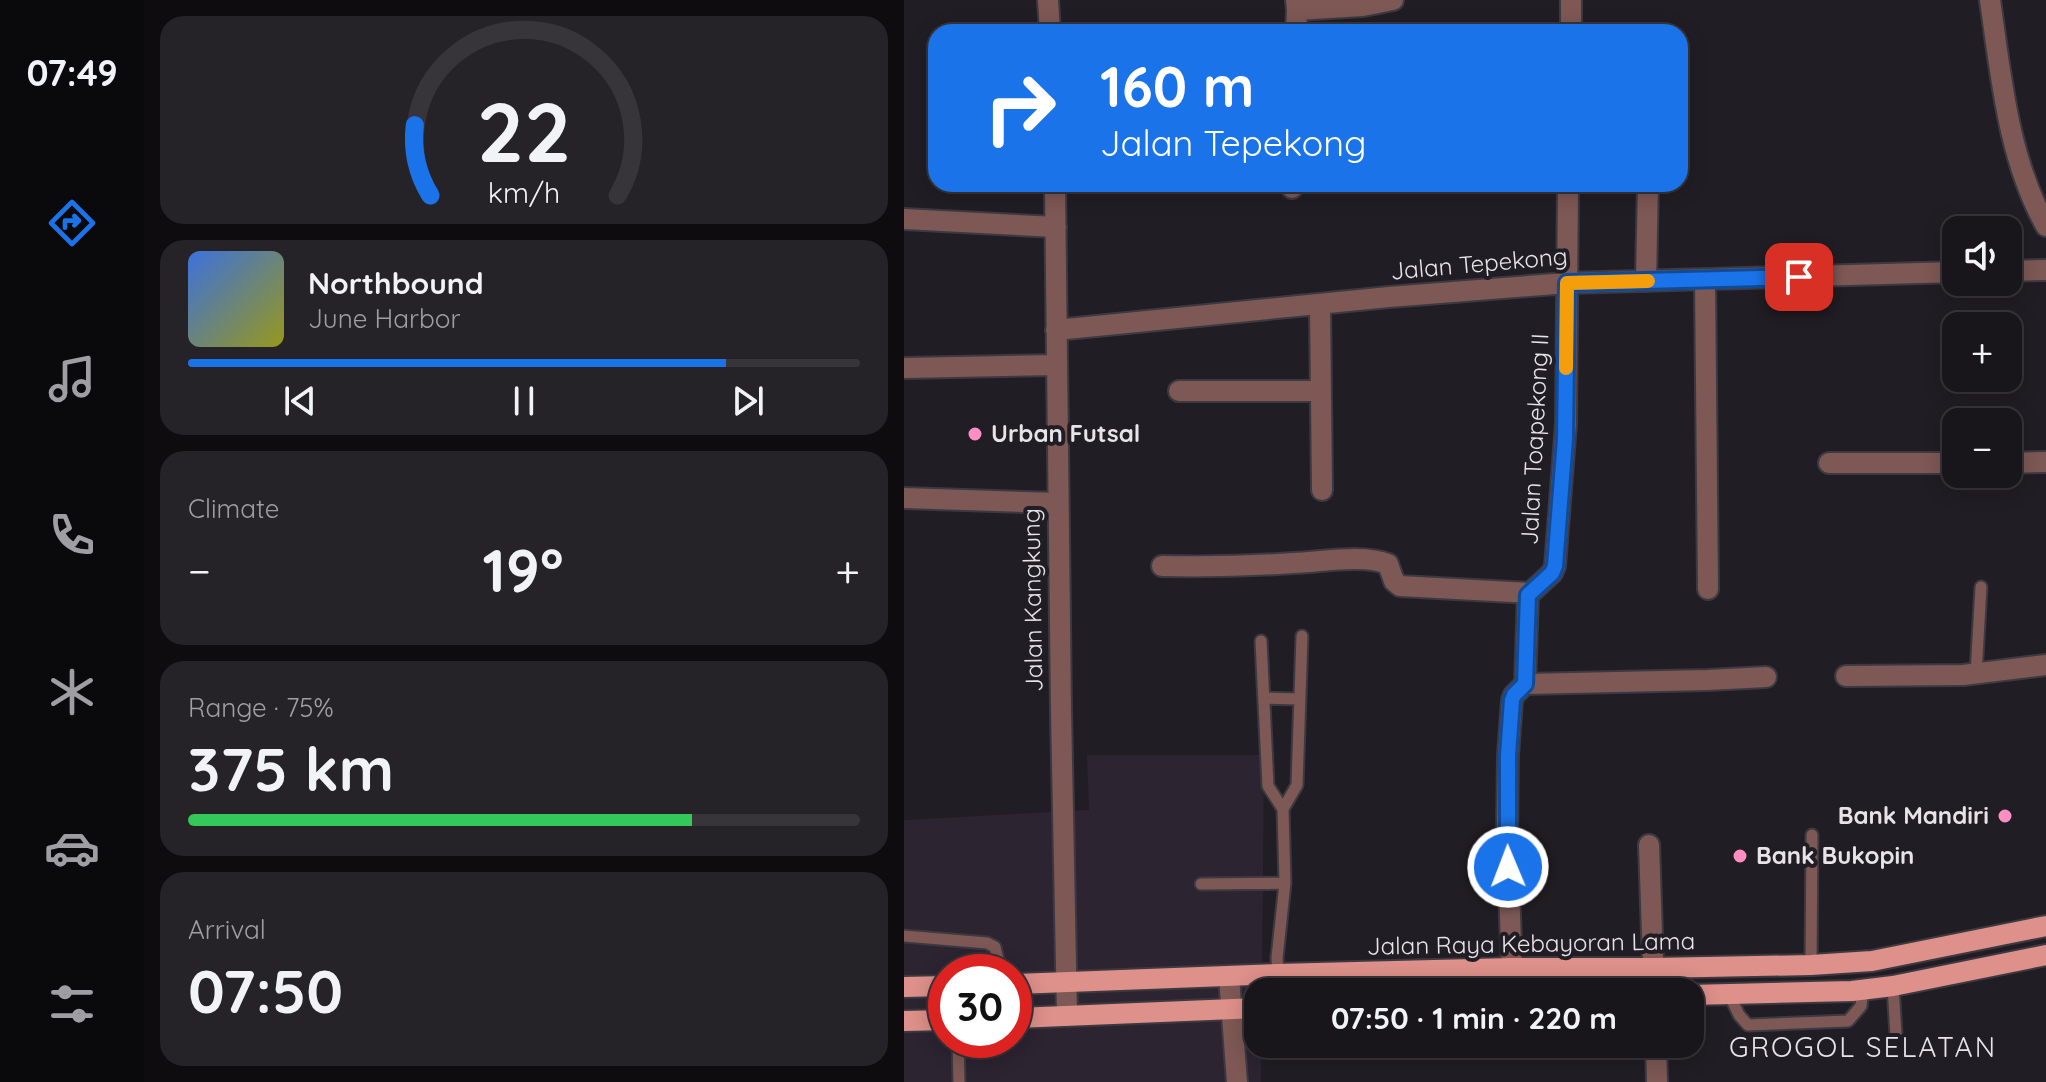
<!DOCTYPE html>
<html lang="en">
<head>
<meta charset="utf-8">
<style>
  :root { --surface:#19161b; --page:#262328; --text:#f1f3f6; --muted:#9f9fa3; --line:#37353a; --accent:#1a73e8 }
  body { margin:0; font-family:Quicksand,sans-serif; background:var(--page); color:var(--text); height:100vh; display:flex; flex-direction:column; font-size:30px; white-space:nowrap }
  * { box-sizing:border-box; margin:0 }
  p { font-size:26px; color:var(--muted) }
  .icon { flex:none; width:44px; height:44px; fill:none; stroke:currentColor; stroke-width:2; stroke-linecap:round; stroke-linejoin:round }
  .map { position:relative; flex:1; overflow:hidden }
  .drawer { display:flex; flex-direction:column; gap:16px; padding:16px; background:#0e0c0f; width:760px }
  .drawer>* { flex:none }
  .hud { position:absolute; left:24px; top:24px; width:760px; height:168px; border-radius:24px; box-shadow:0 4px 20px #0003,0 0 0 2px var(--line); background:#1a73e8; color:#fff; overflow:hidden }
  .buttons { position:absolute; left:1038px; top:216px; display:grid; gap:16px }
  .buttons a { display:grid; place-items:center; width:80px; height:80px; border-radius:16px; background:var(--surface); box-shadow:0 4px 20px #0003,0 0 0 2px var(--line); font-size:40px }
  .speed { position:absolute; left:24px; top:954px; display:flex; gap:16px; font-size:40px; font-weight:700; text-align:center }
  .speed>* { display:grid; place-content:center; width:104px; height:104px; border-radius:50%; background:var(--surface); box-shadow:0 4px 20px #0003,0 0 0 2px var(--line); line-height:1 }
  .speed .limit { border:12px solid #d22; background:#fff; color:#111 }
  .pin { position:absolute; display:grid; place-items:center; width:68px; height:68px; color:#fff; margin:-34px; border-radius:16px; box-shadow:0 4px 12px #0006 }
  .me { position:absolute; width:88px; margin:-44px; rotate:359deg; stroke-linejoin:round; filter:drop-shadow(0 0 6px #0008) }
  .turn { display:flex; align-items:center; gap:28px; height:168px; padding:0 40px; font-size:36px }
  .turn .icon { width:104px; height:104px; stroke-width:2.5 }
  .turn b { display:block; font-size:56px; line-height:68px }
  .big { font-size:60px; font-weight:700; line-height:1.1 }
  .drawer .tile { flex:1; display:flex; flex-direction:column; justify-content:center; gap:12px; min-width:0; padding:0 28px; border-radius:24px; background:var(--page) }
  .drawer .dial { align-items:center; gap:0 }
  .dial svg { height:208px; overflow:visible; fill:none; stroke:var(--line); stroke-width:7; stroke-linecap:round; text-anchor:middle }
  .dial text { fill:var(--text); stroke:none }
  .song { display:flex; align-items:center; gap:24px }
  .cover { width:96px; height:96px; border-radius:12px; background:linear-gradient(135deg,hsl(220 70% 55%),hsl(60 70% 35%)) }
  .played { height:8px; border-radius:4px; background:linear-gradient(90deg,var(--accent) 80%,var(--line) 80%) }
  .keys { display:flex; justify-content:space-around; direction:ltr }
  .heat { display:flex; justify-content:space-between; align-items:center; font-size:44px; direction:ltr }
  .charge { height:12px; border-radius:6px; background:linear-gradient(90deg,#34c759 75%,var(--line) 0) }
  .trip { position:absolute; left:340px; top:978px; width:460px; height:80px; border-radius:24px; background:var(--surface); box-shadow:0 4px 20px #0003,0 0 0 2px var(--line); font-weight:700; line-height:80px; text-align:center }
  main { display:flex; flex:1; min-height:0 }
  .tabs { display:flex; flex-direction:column; width:144px; justify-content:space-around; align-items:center; background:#0a090b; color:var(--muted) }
  .tabs .icon { width:56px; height:56px }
  .tabs .active { color:var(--accent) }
  .tabs b { font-size:36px; color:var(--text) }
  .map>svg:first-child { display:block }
  .built { fill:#2c2431; fill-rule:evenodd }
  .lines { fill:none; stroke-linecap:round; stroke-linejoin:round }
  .lane-casing { stroke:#3d3940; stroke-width:15 }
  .street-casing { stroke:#3d3940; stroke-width:24 }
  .primary-casing { stroke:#3d3940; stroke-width:24 }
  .lane { stroke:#7d5854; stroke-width:11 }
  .street { stroke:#7d5854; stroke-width:20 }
  .primary { stroke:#de908a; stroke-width:20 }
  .route-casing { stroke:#114b97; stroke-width:20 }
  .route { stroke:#1a73e8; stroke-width:14 }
  .slow { stroke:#f59e0b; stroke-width:14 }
  .poi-dot { fill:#fc8fc2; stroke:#211d24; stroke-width:3 }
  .labels { text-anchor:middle; stroke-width:8; stroke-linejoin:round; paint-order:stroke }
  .street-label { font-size:24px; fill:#e7e4e9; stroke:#211d24 }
  .poi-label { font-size:24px; font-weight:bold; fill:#e7e4e9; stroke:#211d24; text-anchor:start }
  .quarter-label { font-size:28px; letter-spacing:2px; fill:#e7e4e9; stroke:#211d24 }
</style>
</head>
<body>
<main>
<nav class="tabs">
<b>07:49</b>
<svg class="icon active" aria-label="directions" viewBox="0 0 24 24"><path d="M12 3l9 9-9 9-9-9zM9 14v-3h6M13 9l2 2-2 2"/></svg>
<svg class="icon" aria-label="music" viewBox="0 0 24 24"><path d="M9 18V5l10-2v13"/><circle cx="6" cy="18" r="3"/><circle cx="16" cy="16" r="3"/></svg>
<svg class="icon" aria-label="phone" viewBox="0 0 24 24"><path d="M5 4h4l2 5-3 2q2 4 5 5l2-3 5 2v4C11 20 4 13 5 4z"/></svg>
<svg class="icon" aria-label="climate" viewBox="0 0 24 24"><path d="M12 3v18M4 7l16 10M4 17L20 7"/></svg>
<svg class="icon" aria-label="car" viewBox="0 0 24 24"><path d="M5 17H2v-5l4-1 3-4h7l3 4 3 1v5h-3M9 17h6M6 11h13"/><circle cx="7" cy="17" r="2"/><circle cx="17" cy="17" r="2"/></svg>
<svg class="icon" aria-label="filters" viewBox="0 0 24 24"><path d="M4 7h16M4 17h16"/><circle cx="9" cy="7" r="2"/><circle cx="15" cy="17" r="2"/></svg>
</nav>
<section class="drawer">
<div class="tile dial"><svg viewBox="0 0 100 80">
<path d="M14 69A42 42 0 1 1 86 69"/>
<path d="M14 69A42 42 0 0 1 8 42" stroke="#1a73e8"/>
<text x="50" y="56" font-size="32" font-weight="700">22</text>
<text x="50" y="72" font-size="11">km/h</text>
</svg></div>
<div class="tile">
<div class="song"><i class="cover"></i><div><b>Northbound</b><p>June Harbor</p></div></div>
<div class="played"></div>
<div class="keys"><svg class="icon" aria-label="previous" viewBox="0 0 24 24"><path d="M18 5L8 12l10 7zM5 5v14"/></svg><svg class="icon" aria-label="pause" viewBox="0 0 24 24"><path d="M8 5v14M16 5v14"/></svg><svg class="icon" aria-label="next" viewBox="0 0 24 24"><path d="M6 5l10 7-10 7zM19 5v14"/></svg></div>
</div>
<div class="tile"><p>Climate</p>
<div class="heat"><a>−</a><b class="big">19°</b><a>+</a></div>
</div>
<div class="tile"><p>Range · 75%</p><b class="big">375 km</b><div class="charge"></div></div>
<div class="tile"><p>Arrival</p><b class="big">07:50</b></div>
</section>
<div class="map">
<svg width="1142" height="1082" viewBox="0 0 1142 1082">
  <rect width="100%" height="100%" fill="#211d24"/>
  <path class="built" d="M183 755H360L358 992H354V1044H357V1082H0V820L185 810ZM42 972H110V1040H42Z"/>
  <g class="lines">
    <g class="lane-casing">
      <path id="lane" d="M357 641 364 786 379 809
        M1072 674 1077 587
        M360 698 395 699
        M297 884 381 883
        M0 936 83 943 91 947 97 972
        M907 965 908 835
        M374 974 373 958 381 883 379 809 393 785 398 636
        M989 986 992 1035
        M825 994 835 1015 844 1025 944 1021 957 1006 959 989
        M54 1040 55 1082"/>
    </g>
    <g class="street-casing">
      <path id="street" d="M144 0 146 32
        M392 0 393 10 459 6 489 0
        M1086 0C1097 76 1104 158 1142 226
        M392 32 393 10
        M667 32V0
        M151 184 157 710 163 1016
        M388 188V184
        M0 219 152 227
        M1104 271 1142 270
        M801 280 804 589
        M742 281 744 184
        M416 305 418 490
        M152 330 485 297 663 283 1052 272
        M0 368 153 365
        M275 391H416
        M925 463H1052
        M1104 463 1142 462
        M0 498 154 503
        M258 566C302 567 346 566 390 563 417 562 459 554 484 564L490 581 496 586 625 593
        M942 676 1059 675 1142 665
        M621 684 804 680 862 677
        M745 845 750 992
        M608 968 603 838 604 755 608 700 610 695 621 684 624 595 648 573 651 566 662 424 664 184
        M325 977 333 1082
        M752 1044 753 1082"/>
    </g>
    <g class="primary-casing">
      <path id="primary" d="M110 984 374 974 608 968H750L907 965 968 961 1142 926
        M0 987 42 986
        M551 992V970
        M786 995 948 991 989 986 1142 955
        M110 1018 354 1008
        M0 1021 42 1020"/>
    </g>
    <use href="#lane" class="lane"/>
    <use href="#street" class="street"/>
    <use href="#primary" class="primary"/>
  </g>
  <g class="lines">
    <g class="route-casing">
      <path id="route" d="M604 867V755L608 700 610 695 621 684 624 595 648 573 651 566 661 439 663 283 895 277"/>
    </g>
    <use href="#route" class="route"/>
    <path class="slow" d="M662 368 663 283 744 281"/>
  </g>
  <g class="poi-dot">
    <circle cx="71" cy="434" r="8"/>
    <circle cx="1101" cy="816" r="8"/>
    <circle cx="836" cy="856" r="8"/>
  </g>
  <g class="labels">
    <g class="street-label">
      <text transform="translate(575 264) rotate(-5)" y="8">Jalan Tepekong</text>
      <text transform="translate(631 439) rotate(-87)" y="8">Jalan Toapekong II</text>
      <text transform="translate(129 600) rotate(-91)" y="8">Jalan Kangkung</text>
      <text transform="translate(627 944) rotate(-1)" y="8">Jalan Raya Kebayoran Lama</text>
    </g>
    <g class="poi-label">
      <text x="87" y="442">Urban Futsal</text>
      <text x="1085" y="824" text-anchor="end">Bank Mandiri</text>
      <text x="852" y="864">Bank Bukopin</text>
    </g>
    <g class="quarter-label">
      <text x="959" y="1057">GROGOL SELATAN</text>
    </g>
  </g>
</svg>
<div class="buttons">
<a><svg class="icon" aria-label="sound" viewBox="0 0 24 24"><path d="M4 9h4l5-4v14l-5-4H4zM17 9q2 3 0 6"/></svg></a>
<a>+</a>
<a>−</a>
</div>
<div class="speed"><div class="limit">30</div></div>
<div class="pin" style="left:895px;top:277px;background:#d93025"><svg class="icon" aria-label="arrive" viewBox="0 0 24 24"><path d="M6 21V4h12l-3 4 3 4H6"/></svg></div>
<svg class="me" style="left:604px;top:867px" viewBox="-20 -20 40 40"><circle r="17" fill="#1a73e8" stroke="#fff" stroke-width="3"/><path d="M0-11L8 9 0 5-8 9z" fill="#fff"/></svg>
<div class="trip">07:50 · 1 min · 220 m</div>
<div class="hud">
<div class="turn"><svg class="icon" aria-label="right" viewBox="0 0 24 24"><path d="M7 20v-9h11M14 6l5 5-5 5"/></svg><div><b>160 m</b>Jalan Tepekong</div></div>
</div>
</div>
</main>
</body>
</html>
